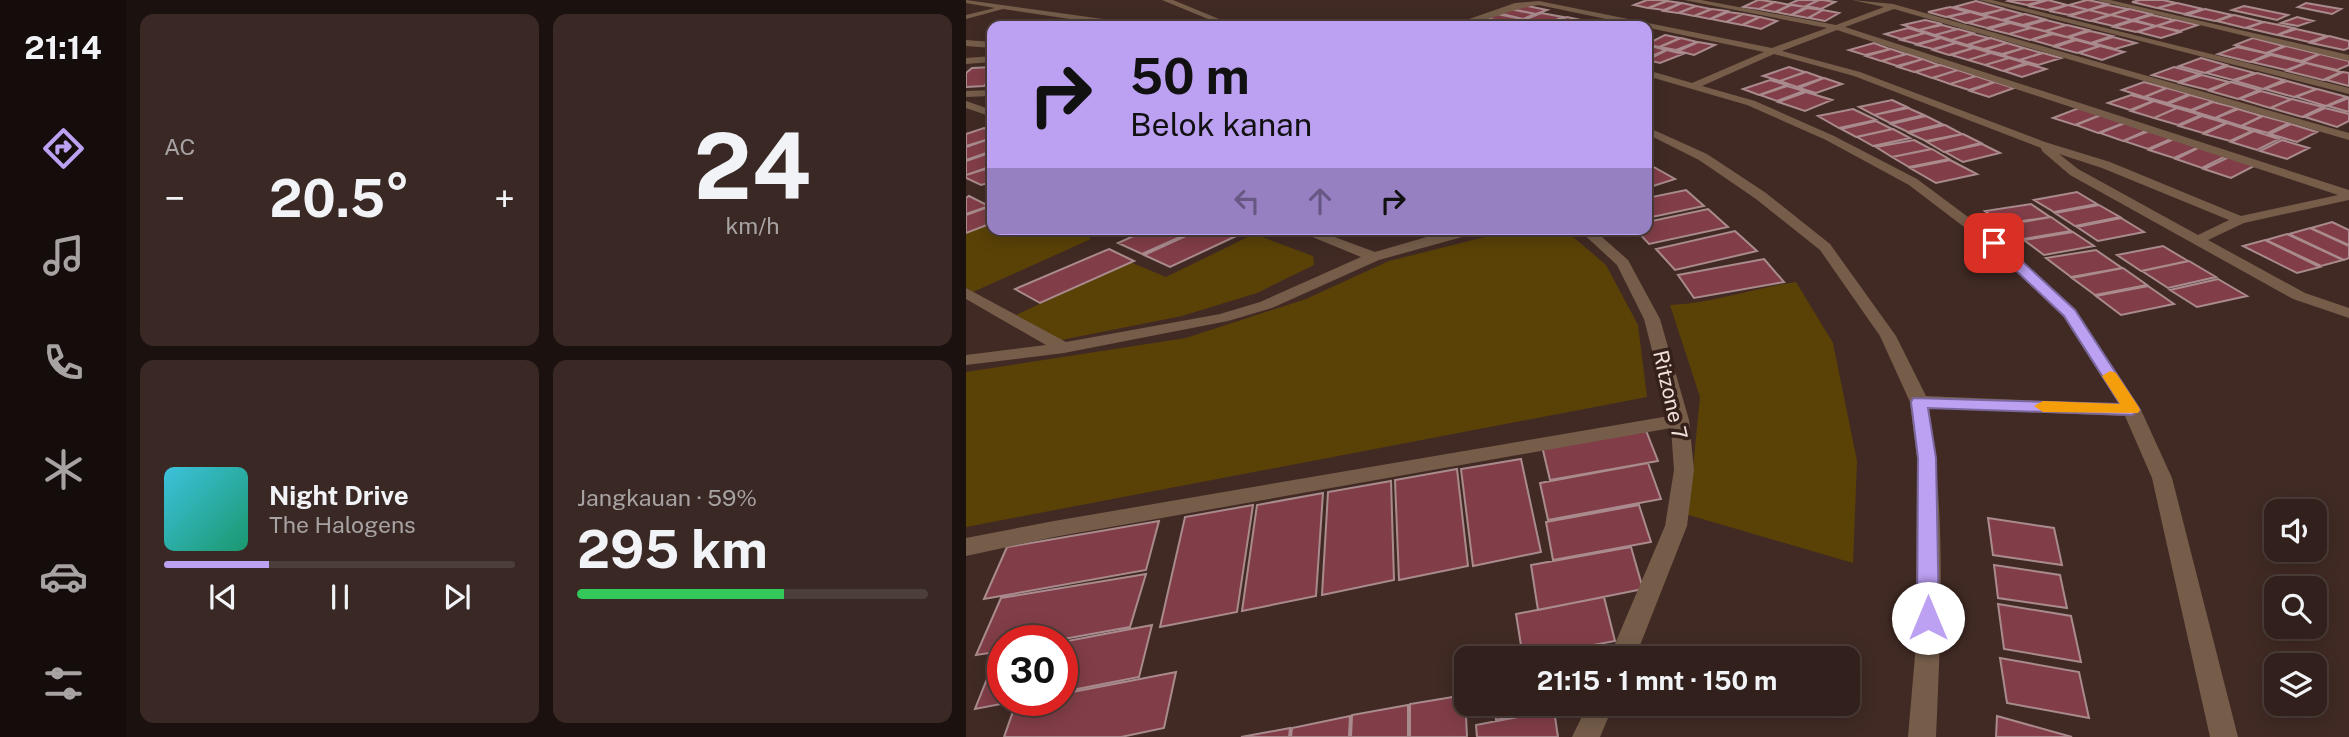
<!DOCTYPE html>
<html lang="id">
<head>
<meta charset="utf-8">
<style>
  :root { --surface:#31201b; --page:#392824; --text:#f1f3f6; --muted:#a8a3a3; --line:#4c3e3a; --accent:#bca0f2 }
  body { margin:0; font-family:"Public Sans",sans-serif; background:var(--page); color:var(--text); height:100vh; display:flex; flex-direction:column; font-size:26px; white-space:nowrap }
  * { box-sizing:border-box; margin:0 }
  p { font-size:23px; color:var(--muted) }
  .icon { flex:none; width:38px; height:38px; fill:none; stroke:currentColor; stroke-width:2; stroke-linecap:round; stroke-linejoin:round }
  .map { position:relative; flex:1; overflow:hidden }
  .side { display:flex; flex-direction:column; gap:14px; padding:14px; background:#1b120f; width:840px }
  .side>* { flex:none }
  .banner { position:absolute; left:21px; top:21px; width:665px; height:214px; border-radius:14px; box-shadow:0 4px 18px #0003,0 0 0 2px var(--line); background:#bca0f2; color:#111; overflow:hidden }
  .fabs { position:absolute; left:1298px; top:499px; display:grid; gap:14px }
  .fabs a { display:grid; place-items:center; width:63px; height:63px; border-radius:14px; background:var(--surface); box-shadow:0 4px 18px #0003,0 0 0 2px var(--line); font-size:35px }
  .speed { position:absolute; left:21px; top:625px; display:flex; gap:14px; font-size:35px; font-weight:700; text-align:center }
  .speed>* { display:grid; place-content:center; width:91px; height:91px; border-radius:50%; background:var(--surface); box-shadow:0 4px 18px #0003,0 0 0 2px var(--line); line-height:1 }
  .speed .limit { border:10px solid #d22; background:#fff; color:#111 }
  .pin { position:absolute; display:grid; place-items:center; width:60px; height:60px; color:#fff; margin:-30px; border-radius:14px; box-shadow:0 4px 10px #0006 }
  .me { position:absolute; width:77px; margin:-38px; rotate:0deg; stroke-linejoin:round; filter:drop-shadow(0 0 5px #0008) }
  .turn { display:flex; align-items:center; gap:24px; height:147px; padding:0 28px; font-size:32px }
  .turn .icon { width:91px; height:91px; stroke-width:2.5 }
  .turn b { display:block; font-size:49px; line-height:60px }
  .lanes { display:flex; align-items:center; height:66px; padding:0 28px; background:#0003; justify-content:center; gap:35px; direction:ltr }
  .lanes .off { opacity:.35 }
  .big { font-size:52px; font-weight:700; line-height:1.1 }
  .side .widget { flex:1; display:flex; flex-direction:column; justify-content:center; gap:10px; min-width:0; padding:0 24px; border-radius:14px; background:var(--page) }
  .side .dial { align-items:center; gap:0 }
  .dial b { font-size:91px; line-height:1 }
  .song { display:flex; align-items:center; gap:21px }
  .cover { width:84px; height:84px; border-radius:10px; background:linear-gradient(135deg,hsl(190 70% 55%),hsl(160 70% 35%)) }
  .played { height:7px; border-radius:4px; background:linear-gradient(90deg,var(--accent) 30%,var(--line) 30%) }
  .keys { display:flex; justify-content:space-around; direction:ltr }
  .heat { display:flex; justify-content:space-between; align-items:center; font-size:38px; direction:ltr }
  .charge { height:10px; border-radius:5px; background:linear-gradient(90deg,#34c759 59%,var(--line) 0) }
  .side .tiles { flex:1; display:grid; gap:14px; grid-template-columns:repeat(2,1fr) }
  .trip { position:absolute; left:488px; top:646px; width:406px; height:70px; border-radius:14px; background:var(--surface); box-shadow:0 4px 18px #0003,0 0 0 2px var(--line); font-weight:700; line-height:70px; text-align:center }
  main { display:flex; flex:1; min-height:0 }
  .dock { display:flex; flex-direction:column; width:126px; justify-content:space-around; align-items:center; background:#140d0b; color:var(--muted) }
  .dock .icon { width:49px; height:49px }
  .dock .selected { color:var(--accent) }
  .dock b { font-size:32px; color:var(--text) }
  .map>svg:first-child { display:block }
  .green { fill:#5a4207 }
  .building { fill:#823e48; stroke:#a98b8e; stroke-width:2 }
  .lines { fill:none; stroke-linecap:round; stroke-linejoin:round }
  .minor { fill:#755d4a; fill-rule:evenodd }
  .route { fill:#bca0f2; stroke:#7a689d; stroke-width:2 }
  .slow { fill:#f59e0b }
  .labels { text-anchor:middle; stroke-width:7; stroke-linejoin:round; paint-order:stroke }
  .street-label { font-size:21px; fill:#f0e0dc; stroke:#36201a }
</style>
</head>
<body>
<main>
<nav class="dock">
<b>21:14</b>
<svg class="icon selected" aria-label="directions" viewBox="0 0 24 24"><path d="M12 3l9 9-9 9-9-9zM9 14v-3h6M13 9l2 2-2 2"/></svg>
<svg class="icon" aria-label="music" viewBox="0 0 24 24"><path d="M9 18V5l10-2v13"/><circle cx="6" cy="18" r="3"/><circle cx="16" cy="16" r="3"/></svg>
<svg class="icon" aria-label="phone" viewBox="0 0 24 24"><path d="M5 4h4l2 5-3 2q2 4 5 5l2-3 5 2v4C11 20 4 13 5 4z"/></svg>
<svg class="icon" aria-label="climate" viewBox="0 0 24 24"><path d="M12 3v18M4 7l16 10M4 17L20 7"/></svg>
<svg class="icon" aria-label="car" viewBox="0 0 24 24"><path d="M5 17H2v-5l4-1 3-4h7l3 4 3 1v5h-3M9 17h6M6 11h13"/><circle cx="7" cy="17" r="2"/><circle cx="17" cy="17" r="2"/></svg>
<svg class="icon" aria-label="filters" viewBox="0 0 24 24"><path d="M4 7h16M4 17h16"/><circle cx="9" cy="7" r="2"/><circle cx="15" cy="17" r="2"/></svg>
</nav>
<section class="side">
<div class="tiles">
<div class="widget"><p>AC</p>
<div class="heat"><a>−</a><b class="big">20.5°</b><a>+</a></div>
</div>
<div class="widget dial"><b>24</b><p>km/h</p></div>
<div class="widget">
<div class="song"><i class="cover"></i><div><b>Night Drive</b><p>The Halogens</p></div></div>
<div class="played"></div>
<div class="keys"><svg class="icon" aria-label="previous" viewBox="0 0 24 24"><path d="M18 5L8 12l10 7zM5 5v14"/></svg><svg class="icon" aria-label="pause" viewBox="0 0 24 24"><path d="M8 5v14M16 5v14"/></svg><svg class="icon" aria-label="next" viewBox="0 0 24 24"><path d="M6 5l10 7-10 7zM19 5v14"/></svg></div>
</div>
<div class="widget"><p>Jangkauan · 59%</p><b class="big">295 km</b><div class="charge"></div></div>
</div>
</section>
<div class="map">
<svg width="1383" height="737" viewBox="0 0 1383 737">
  <rect width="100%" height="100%" fill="#412a24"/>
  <path class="green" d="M26 203V229H140L123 237 125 239 7 292 0 288V212Z
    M599 230 640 265 672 325 681 397 0 527V372L220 338 340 299 423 261 535 233Z
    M288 234 347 256 348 265 291 293 216 316 95 340 50 315 164 262 200 277Z
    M830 282 867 343 891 461 887 563 716 513 727 468 734 397 704 305C747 303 788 288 830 282Z"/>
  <path class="building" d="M681 0H697L700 1 682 8 668 5Z
    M792 0H795L808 2 793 9 777 7Z
    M832 0H852L839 7 823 4Z
    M853 0H857L869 2 855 9 840 6Z
    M1045 0H1080L1061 5 1042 1Z
    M1082 0 1101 5 1081 10 1062 6Z
    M1121 0H1122L1141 4 1122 10 1103 5Z
    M1174 0H1197L1210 3 1191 8 1166 2Z
    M701 1 715 3 698 10 683 8Z
    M1010 1 1039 9 1016 14 988 7Z
    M809 2 824 5 809 12 793 9Z
    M716 3 730 6 712 13 698 11Z
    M1211 3 1237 9 1218 14 1192 8Z
    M1340 3 1375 9 1366 14 1332 7Z
    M557 5 581 10 570 14 545 9Z
    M825 5 840 7 825 15 810 12Z
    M1102 5 1122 10 1103 15 1083 11Z
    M1142 5 1162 9 1144 15 1123 10Z
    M730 6 745 9 728 16 713 13Z
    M1278 6 1322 15 1311 20 1266 10Z
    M984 7 1002 12 980 17 962 12Z
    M841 8 857 10 842 18 826 15Z
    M544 9 569 14 557 19 532 13Z
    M746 9 761 11 744 19 729 16Z
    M1038 9 1057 14 1036 20 1017 15Z
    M1164 9 1185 14 1166 20 1145 15Z
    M1239 9 1266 15 1249 21 1221 15Z
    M857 10 873 13 859 21 843 18Z
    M1123 10 1143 15 1124 21 1104 16Z
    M762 12 777 14 760 22 745 19Z
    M1004 12 1022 17 1000 23 982 17Z
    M575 13 597 17 578 25 556 21Z
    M531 14 556 19 544 23 519 18Z
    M777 14 793 17 776 25 761 22Z
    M1059 14 1078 19 1057 25 1038 20Z
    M1145 15 1166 20 1147 26 1126 21Z
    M1186 15 1208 20 1190 26 1168 20Z
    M1268 15 1297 22 1279 28 1251 21Z
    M601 17 615 20 601 26 581 25Z
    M794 17 811 21 795 29 777 25Z
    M1023 17 1043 22 1021 28 1002 23Z
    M1331 17 1347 21 1332 26 1315 23Z
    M518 18 543 23 524 26 506 22Z
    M616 20 631 22 623 26H602Z
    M959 20 976 24 953 30 937 25Z
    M1080 20 1100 25 1079 31 1059 26Z
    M1210 20 1232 25 1214 31 1191 26Z
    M1167 21 1189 26 1170 32 1148 27Z
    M1298 22 1328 28 1311 35 1281 28Z
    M1044 23 1064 28 1043 34 1023 29Z
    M976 25 991 29 969 35 953 30Z
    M1101 25 1122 30 1101 37 1080 31Z
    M1191 26 1214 32 1195 38 1172 32Z
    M942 28 959 33 935 39 919 34Z
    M1065 28 1086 33 1064 40 1043 34Z
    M992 29 1007 33 985 40 969 35Z
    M1330 29 1361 36 1343 42 1312 35Z
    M1124 31 1146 36 1125 43 1103 37Z
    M959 33 974 38 951 44 935 40Z
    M1007 34 1023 38 1001 45 985 40Z
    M1087 34 1109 39 1087 46 1066 40Z
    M699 35 714 38 693 47 681 44Z
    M1363 36 1383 41V48L1378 50 1345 43Z
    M1147 37 1170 43 1149 49 1127 43Z
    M715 38 731 42 710 50 694 47Z
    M975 38 990 43 967 49 951 45Z
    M1025 38 1041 43 1018 49 1002 45Z
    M1287 38 1318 46 1300 53 1269 45Z
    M1110 40 1133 46 1111 53 1089 47Z
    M732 42 749 45 728 55 712 51Z
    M908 43 924 49 899 55 883 50Z
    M990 43 1007 48 983 55 967 50Z
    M1041 43 1058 48 1036 54 1019 50Z
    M685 46 700 50 681 58V48Z
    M1134 46 1158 52 1136 60 1113 53Z
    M1320 46 1353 54 1335 61 1302 53Z
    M1271 47 1303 54 1284 62 1252 54Z
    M1008 48 1025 53 1002 60 985 55Z
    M1058 48 1076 53 1053 60 1036 55Z
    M925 49 940 54 915 61 900 56Z
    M701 50 717 54 694 63 681 60Z
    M1025 53 1043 58 1019 65 1002 60Z
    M1077 53 1095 58 1072 65 1054 60Z
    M941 54 957 59 931 66 916 61Z
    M1354 54 1383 61V65L1371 70 1337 62Z
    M1305 55 1339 63 1320 70 1286 62Z
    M1043 58 1060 63 1037 71 1019 65Z
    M1235 58 1260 65 1239 73 1213 66Z
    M957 59 973 65 948 72 932 67Z
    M1340 63 1375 72 1357 80 1321 71Z
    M1062 64 1080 69 1056 77 1038 71Z
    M975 65 992 70 966 78 949 72Z
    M1262 66 1289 73 1267 80 1240 73Z
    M26 67V77L18 86 0 87V73L6 68Z
    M823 67 839 72 814 81 797 76Z
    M1208 67 1234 74 1212 82 1186 75Z
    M992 70 1010 76 984 84 967 78Z
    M840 72 857 78 831 87 814 81Z
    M1377 72 1383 73V86L1360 80Z
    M1291 73 1318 80 1297 89 1269 81Z
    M1236 75 1263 82 1242 90 1214 83Z
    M1010 76 1028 82 1003 90 984 84Z
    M858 78 876 84 850 93 833 88Z
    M804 80 821 85 793 95 777 89Z
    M1321 81 1350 89 1328 97 1299 89Z
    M1029 82 1048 88 1023 97 1004 91Z
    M1178 82 1200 88 1178 97 1156 90Z
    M1265 82 1293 90 1272 99 1244 91Z
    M821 86 838 91 811 101 794 95Z
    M1201 88 1223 94 1201 103 1179 97Z
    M1351 89 1381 97 1360 106 1330 97Z
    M1295 91 1325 99 1304 108 1274 99Z
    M840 92 866 100 839 111 812 102Z
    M1165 95 1187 101 1164 110 1142 103Z
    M1224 95 1247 101 1225 110 1202 104Z
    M1383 98V112L1362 106Z
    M1326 99 1357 107 1336 117 1305 108Z
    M926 100 941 107 908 115 893 107Z
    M1188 101 1211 108 1188 118 1165 111Z
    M1247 102 1271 108 1249 118 1226 111Z
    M942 108 958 115 924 123 908 115Z
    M1113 108 1134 115 1109 125 1087 118Z
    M1211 108 1235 115 1212 125 1188 118Z
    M1359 108 1383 114V121L1371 127 1339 117Z
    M887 109 910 120 873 128 852 116Z
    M1272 109 1296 116 1275 126 1250 118Z
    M1135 115 1158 123 1132 133 1110 125Z
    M960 116 976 124 942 132 925 124Z
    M1236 116 1260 123 1237 133 1213 126Z
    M1297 116 1323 123 1302 133 1276 126Z
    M910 121 926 129 890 137 875 129Z
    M1159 123 1182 130 1157 141 1134 133Z
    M1261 123 1286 131 1264 141 1238 134Z
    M1325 124 1351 132 1331 142 1304 134Z
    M979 125 996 134 960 141 943 133Z
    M18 128 26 132V138L0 146V134Z
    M927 129 944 138 907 146 891 137Z
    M1183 131 1207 138 1182 149 1158 141Z
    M1288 131 1313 139 1291 150 1265 142Z
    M997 134 1015 143 978 152 961 142Z
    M26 138V151L0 160V147Z
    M1208 139 1233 147 1208 158 1183 150Z
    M948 140 965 149 926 157 910 147Z
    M1316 140 1343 148 1321 159 1294 151Z
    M1016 144 1034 153 997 162 979 152Z
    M1234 147 1260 156 1236 168 1210 159Z
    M966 149 983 159 943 167 926 157Z
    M26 152V166L0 175V161Z
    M1263 157 1290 165 1265 178 1238 169Z
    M984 160 1011 174 970 183 944 168Z
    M686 166 709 179 681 188V167Z
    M26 167V182L15 185 0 178V175Z
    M720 190 738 206 681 218V198Z
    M1111 192 1131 204 1088 212 1068 200Z
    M3 196 23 206 0 214V198Z
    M1065 204 1084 217 1037 224 1019 211Z
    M1133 205 1154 217 1109 226 1089 213Z
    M25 206 26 223 0 233V215Z
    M742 209 762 227 683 244 669 229H681V222Z
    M1085 217 1105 231 1057 239 1038 225Z
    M1155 218 1178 232 1132 241 1111 227Z
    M1366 222 1383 230V245L1345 228Z
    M1344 228 1383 246V258L1378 260 1323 234Z
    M183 229H232L176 254 152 243Z
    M235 229 283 230 204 267 178 255Z
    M769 231 791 251 709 270 690 249Z
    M1107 232 1128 246 1078 255 1058 240Z
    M1321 234 1377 260 1355 266 1300 240Z
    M1299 240 1354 267 1331 273 1277 246Z
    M1197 246 1222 261 1175 271 1151 255Z
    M143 249 168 261 74 303 49 289Z
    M1130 250 1156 268 1105 277 1080 258Z
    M798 259 818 282 728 298 712 275Z
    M1223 261 1250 277 1202 288 1176 271Z
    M1157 268 1181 285 1129 295 1106 278Z
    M1252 279 1281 296 1231 307 1204 290Z
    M1182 286 1208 304 1155 315 1130 296Z
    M679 428 692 461 584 480 576 446Z
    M555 459 575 552 507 566 495 469Z
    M682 463 695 499 582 520 574 483Z
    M491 469 502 566 433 580 429 480Z
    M425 481 428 580 356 595 362 492Z
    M357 493 350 596 276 611 291 505Z
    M287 505 271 612 194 627 219 517Z
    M673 505 685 542 587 560 580 522Z
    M1022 518 1088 528 1096 565 1027 555Z
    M193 521 180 570 18 599 41 547Z
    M665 547 677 589 572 610 565 565Z
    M1028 565 1094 575 1101 608 1032 598Z
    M180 574 164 627 92 640H37V651L10 655 35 598Z
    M638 597 649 641 557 658 550 614Z
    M1032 604 1105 616 1115 662 1038 649Z
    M186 625 173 677 96 692V642Z
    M617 650 619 658H576Z
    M37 653V700H56L9 709 31 654Z
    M1034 658 1113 672 1123 718 1041 703Z
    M210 672 198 728 155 737H38L50 703 96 700V694Z
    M499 695 501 737H444V704Z
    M528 704H606L530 720Z
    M442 705V737H385L386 715Z
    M588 710 592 737H511L510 725Z
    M384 716 383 737H325L326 728Z
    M1031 716 1106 737H1030Z
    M324 728 323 737H275Z"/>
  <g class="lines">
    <path class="minor" d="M0 0 166 23 170 26H151L37 9 0 19V15L29 8 0 3Z
      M196 0H207L270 26H259Z
      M718 0H735L870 25 918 7 886 0 927 4 1383 133V140L928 9 879 27 1383 190V200L1278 223 1242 240 1339 293 1383 308V318L1327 299 1104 175 1076 151 1075 148 888 76 808 54 736 86 789 101 868 136 951 179 1033 240 1109 310 1175 410 1206 478 1272 737H1244L1186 478 1159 416 963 408C980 516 975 628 970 737H942L950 644 951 458 944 402 914 336 854 250 790 199 733 160 681 134V127L741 154 800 193 864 244 930 336 960 396 1153 404 1097 316 1023 246 943 185 860 140 781 105 681 76V70L726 83 798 52 573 5C543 8 513 27 483 26L549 3 573 1 806 48 861 28ZM871 30 1372 195 1275 216 1144 162 1079 142 894 72 816 51ZM1093 154 1136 168 1263 220 1232 235 1112 169Z
      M1013 0H1026L1383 88V94Z
      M1130 0H1144L1383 55V61Z
      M0 40 26 42V48L0 46Z
      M26 56V62L0 64V58Z
      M26 90V96L0 97V91Z
      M0 101 26 110V117L0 108Z
      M327 229H347L409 252 474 233 494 229H525L413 260 306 308 262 321 98 353 0 365V355L80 345 0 299V288L100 342 254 314 294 302 395 257Z
      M612 229H627L662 260 694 319 723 420 728 470 721 526 669 658H643L699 526 708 470 705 428 88 537 0 556V538L88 521 703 416 678 319 651 265Z
      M622 704H648L634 737H606Z"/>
  </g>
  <path class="route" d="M1028 239 1033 240 1109 310 1174 410 1166 415 962 408 970 458 973 618 970 624 962 627 954 624 951 618 952 458 945 402 947 398 1154 404 1098 316 1024 246 1022 243Z"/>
  <path class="slow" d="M1144 371 1150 373 1172 406 1174 410 1172 413 1077 412 1068 406 1077 401 1154 404 1136 376Z"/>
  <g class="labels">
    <g class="street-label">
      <text transform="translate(704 395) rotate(77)" y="7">Ritzone 7</text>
    </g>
  </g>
</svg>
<div class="fabs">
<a><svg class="icon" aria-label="sound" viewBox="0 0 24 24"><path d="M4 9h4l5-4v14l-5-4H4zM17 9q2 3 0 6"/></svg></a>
<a><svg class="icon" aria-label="search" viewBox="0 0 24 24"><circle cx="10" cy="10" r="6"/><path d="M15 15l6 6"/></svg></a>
<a><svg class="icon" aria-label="layers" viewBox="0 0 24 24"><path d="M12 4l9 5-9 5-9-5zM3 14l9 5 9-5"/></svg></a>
</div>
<div class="speed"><div class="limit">30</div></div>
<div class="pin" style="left:1028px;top:243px;background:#d93025"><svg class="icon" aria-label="arrive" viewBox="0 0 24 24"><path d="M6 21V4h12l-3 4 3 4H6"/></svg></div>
<svg class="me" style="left:962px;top:618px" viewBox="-20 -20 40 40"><circle r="19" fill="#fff"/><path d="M0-13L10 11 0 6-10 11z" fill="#bca0f2"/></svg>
<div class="trip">21:15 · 1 mnt · 150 m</div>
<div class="banner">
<div class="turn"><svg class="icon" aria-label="right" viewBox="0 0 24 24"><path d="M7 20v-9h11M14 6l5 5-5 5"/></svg><div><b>50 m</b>Belok kanan</div></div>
<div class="lanes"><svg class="icon off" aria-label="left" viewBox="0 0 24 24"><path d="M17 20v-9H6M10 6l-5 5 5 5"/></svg><svg class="icon off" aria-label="ahead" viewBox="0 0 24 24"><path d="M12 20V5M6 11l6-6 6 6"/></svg><svg class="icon" aria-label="right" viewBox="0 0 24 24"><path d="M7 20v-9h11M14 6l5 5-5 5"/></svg></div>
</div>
</div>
</main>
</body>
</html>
